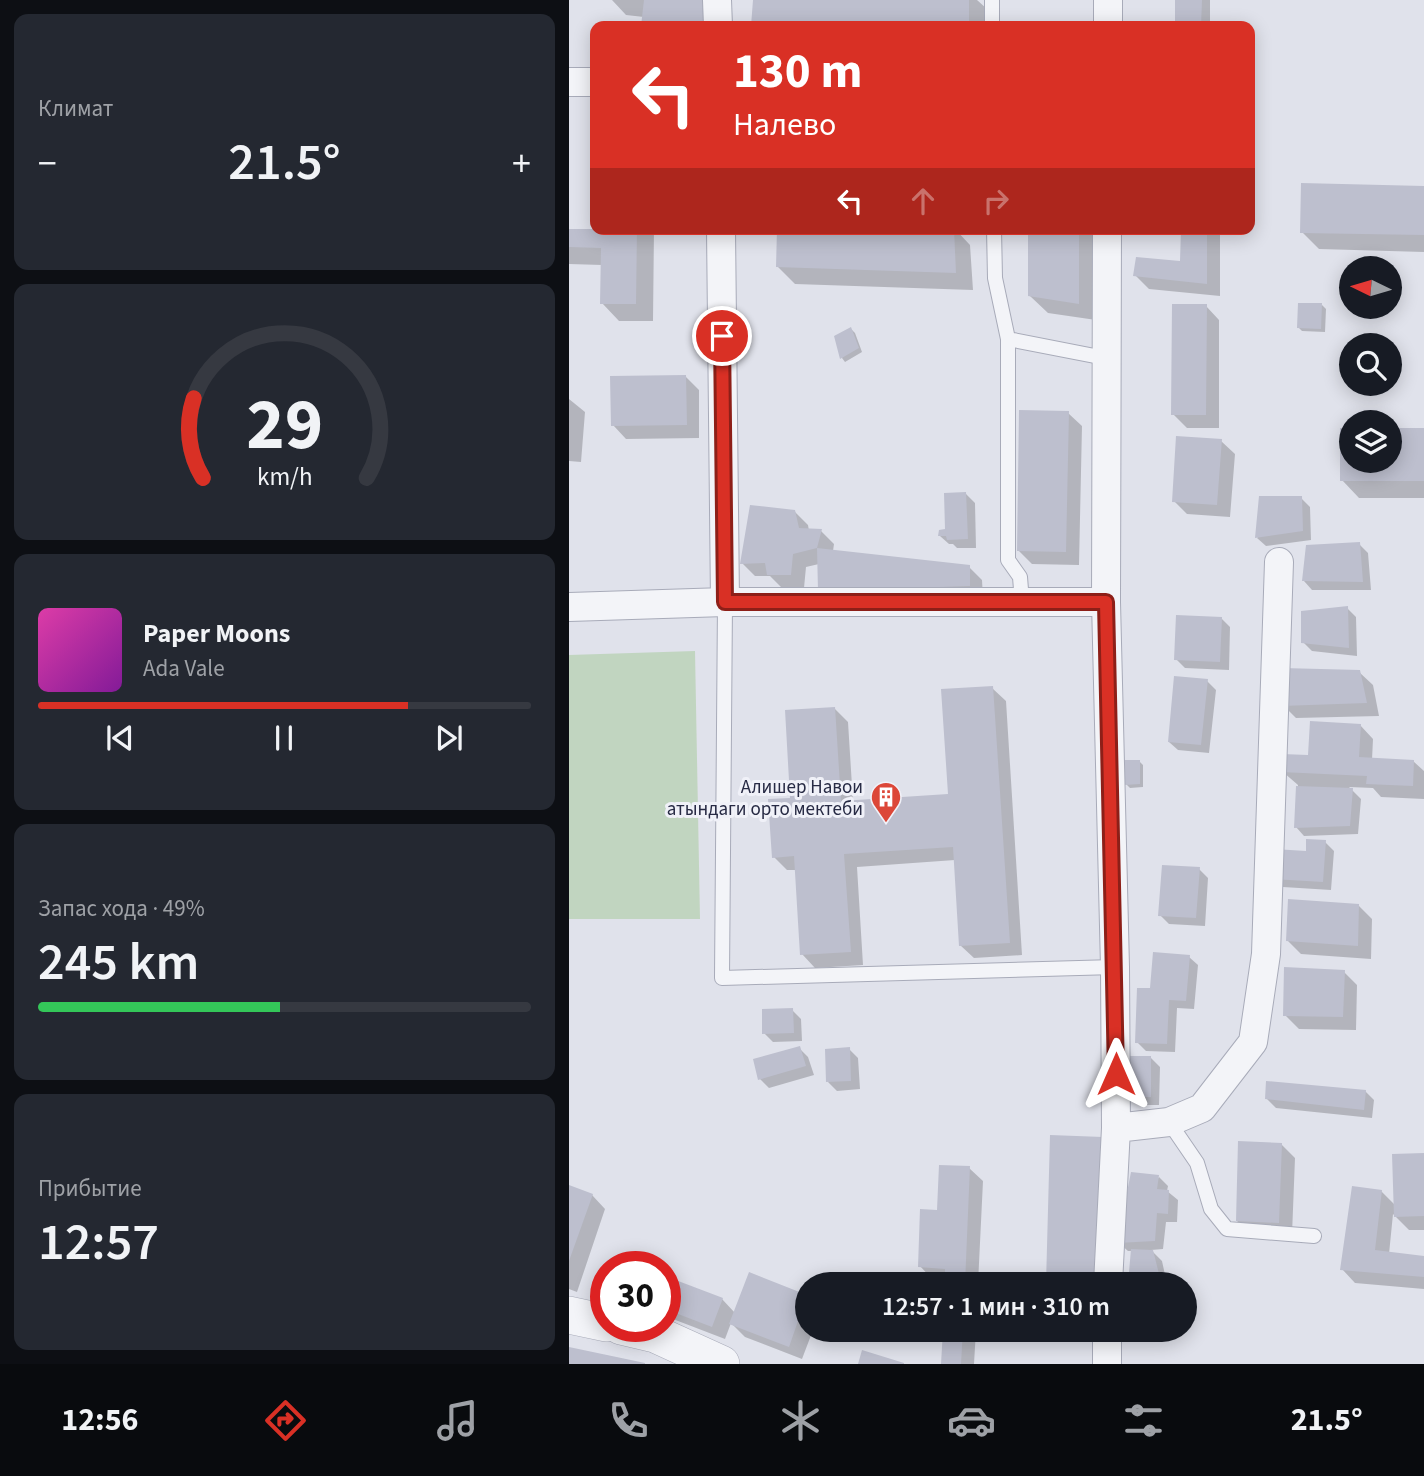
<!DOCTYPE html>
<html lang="ru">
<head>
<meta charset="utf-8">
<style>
  :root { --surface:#171b24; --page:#242831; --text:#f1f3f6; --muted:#9ea1a6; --line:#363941; --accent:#d93025 }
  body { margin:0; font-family:"Source Sans 3",sans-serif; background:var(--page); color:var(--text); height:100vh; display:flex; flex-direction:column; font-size:26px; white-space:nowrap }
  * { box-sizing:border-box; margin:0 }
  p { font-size:23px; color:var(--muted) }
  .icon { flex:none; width:38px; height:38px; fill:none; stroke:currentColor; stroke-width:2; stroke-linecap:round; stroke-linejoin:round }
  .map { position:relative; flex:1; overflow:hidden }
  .sheet { display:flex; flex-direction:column; gap:14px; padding:14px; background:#0d0f14; width:569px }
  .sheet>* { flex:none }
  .banner { position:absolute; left:21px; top:21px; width:665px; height:214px; border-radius:14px; box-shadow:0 4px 18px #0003; background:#d93025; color:#fff; overflow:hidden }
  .needle { width:46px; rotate:275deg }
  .tools { position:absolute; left:770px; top:256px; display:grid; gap:14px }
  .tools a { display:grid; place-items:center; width:63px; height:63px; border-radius:50%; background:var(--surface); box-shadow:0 4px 18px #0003; font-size:35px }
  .speed { position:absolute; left:21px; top:1251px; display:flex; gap:14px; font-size:35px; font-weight:700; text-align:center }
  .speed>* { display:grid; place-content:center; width:91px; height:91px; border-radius:50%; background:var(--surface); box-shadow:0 4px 18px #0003; line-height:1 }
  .speed .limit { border:10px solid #d22; background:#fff; color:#111 }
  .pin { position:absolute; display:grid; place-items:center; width:60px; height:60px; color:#fff; margin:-30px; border:4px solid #fff; border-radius:50%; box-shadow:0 2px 7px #0007 }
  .me { position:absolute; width:77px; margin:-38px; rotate:0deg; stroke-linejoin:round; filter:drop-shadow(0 0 5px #0008) }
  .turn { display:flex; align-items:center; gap:24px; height:147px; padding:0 28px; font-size:32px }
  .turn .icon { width:91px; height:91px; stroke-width:2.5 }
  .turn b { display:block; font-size:49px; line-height:60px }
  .lanes { display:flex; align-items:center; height:66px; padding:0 28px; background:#0003; justify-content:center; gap:35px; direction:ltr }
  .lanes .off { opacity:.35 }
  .big { font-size:52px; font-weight:600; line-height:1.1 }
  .sheet .card { flex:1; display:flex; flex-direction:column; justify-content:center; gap:10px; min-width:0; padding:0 24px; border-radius:14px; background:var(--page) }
  .sheet .dial { align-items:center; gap:0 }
  .dial svg { height:182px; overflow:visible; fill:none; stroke:var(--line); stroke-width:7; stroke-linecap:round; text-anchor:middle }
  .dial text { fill:var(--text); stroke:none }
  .song { display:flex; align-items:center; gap:21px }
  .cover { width:84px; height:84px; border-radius:10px; background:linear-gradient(135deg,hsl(320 70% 55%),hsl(290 70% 35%)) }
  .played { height:7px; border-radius:4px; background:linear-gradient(90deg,var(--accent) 75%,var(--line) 75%) }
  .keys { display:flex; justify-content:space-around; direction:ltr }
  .heat { display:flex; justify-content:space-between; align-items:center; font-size:38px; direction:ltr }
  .charge { height:10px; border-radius:5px; background:linear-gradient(90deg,#34c759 49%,var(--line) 0) }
  .trip { position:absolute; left:226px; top:1272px; width:402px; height:70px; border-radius:35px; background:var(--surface); box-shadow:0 4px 18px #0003; font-weight:600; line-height:70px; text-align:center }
  .dock { display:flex; height:112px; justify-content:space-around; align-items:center; background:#090b0e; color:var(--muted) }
  .dock .icon { width:49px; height:49px }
  .dock .current { color:var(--accent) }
  .dock b { font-size:32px; color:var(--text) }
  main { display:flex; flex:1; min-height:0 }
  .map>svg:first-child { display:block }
  .green { fill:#c1d5c0 }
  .shadow { fill:#0003 }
  .building { fill:#bdbfce }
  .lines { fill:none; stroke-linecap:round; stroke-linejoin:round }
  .service-casing { stroke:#a8abb9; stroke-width:16 }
  .minor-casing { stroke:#a8abb9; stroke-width:30 }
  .tertiary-casing { stroke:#a8abb9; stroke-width:38 }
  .service { stroke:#f3f4f8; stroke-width:14 }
  .minor { stroke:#f3f4f8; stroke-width:28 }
  .tertiary { stroke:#f3f4f8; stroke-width:37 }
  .route-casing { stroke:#8d1f18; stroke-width:18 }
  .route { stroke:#d93025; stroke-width:12 }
  .labels { text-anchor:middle; stroke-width:6; stroke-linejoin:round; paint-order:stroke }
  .poi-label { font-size:19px; fill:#272a44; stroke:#f0f1f8; text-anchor:end }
</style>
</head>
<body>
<main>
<section class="sheet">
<div class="card"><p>Климат</p>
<div class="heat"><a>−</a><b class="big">21.5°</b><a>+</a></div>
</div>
<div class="card dial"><svg viewBox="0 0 100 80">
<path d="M14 69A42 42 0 1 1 86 69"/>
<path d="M14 69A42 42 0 0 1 10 34" stroke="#d93025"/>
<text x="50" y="56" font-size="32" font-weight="700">29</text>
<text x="50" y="72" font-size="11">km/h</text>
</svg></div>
<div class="card">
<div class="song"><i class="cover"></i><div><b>Paper Moons</b><p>Ada Vale</p></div></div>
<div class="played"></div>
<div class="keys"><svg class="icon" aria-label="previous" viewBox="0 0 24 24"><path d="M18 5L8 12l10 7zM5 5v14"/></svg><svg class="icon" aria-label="pause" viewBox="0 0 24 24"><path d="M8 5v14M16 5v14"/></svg><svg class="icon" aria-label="next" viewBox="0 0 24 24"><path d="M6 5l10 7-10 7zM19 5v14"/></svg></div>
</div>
<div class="card"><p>Запас хода · 49%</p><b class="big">245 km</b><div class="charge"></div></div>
<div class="card"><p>Прибытие</p><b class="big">12:57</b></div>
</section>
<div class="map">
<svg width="856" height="1364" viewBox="0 0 856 1364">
  <rect width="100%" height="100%" fill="#e0e2eb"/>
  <path class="green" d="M126 651 131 919H0V655Z"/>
  <path class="shadow" d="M43 0H157L154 26H74L75 17 57 15Z
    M185 0H408L418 9 417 26H184Z
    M608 0H641V26H607Z
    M856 188V252L750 249 733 232Z
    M85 229 84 321H50L33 303V265L0 264V231Z
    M210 229H386L401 245 404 290 226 284 209 267Z
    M461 229H526L527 320 479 313 461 296Z
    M614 229H651V296L580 289 566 275 612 263Z
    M753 305 757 309 756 332 733 331 729 327Z
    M637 306 650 320V428H618L604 414Z
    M282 329 286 333 293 352 276 362 273 358Z
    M116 376 130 390V438L57 439 44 425Z
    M0 399 16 412 12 462 0 461Z
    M499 413 513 426 510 565 463 564 449 550Z
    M773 430H782V460H821V430H856V498H790L773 480Z
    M652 441 666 454 661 517 618 514 605 501Z
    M397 494 406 503 407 548H388L384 544H380L371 536 378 531Z
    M732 498 741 507 742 540 697 546 688 538Z
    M225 511 239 525 240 531H252L265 544 264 551 400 567 413 580 414 598 264 604 250 564 237 567 235 588H213L201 576H186L173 563Z
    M790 544 799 553 802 590H743L735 581Z
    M778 608 787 617 788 656 743 651 734 642Z
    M652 618 661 627 660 670 616 668 607 659Z
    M790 672 804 685 810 716 727 718 714 705Z
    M638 681 647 690 640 753 609 750 600 742Z
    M423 688 437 701 453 955 405 958 391 945 386 860 288 867 294 965 246 968 233 954 228 870H218L205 857 223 800 265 708 279 722 284 802 380 795Z
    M791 725 804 739 803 760 844 761 856 772V799L812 797 804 788 780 787 792 799 789 834 735 836 727 827 729 785 714 772Z
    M570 761 574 765V787L561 788 557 784Z
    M756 842 765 851 762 890 714 887 705 878Z
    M630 869 639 878 636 926 600 924 591 915Z
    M790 906 803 919 802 959 732 954 719 941Z
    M620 957 629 965 625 1009 608 1008 606 1052 577 1051 568 1042 582 990Z
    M775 972 788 985 787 1030 730 1029 716 1015Z
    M223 1010 232 1019 233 1041 204 1042 195 1033Z
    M230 1048 239 1057 245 1075 200 1088 191 1079Z
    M280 1049 289 1058 291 1089 268 1091 259 1082Z
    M582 1058 591 1067 590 1105H571L562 1096Z
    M796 1091 805 1100 803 1118 707 1108 698 1099Z
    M712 1144 726 1158 723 1235 682 1234 668 1221Z
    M856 1155V1230H840L824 1214 820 1254 856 1258V1289L786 1283 773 1269 812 1191 827 1206Z
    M400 1168 414 1181 409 1284H377L378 1281 364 1280 351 1266 370 1212Z
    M590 1177 599 1186 598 1191 609 1200 608 1222H597L594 1249 582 1250 593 1261 598 1284H562L564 1251H559L549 1242Z
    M0 1187 23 1195 36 1209 8 1292 0 1289Z
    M181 1275 238 1297V1330H244L233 1359 176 1337 162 1323 156 1339 96 1316V1278L153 1299 166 1313Z
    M375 1330H407L405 1364H374Z"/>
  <path class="building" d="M75 0H138L135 26H72Z
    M184 0H400V26H182Z
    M606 0H633L632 26H606Z
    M732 183 856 186V235L731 233Z
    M0 229H68L67 304H31L32 248 0 247Z
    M208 229H385L387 273 207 267Z
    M459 229H510V304L459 296Z
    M612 229H638V284L564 276 567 257 611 261Z
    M729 303H753L752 329 728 328Z
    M603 304H638L637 415H602Z
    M282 327 290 348 271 359 265 336Z
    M117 375 118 425 42 426 41 376Z
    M450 410 500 411 497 552 448 551Z
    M771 428H782V460H821V428H856V481H771Z
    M607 436 653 439 648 505 603 502Z
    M397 492 399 539 378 540 377 536H369L370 530 376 529 375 493Z
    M690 496H733L734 531 686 538Z
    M181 505 226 510 230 528 253 529 248 548 401 565V586L249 591 248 548 224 554 222 575H198L196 563 171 564Z
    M791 542 794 582 733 581 737 545Z
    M779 606 780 648 732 643V611Z
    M607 615 653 617 651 662 605 660Z
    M713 668 791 670 798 703 712 706Z
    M605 676 639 679 632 745 599 742Z
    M424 686 441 943 390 946 384 847 275 854 282 952 231 955 225 856 203 858 199 799 221 798 216 710 266 707 272 801 379 794 372 689Z
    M741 721 792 724 790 757 845 760 844 786 797 784 798 776 712 772 713 754 739 755Z
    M555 760H571V784L555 785Z
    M727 786 784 788 781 826 725 828Z
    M737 839 757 840 754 882 703 879 705 849 737 851Z
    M593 865 631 867 627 918 589 916Z
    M719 899 790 904 789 946 717 941Z
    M584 952 621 955 617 1001 600 1000 598 1044 566 1043 568 988H581Z
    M715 967 776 970 774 1017 714 1016Z
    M224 1008 225 1033 193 1034V1009Z
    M231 1046 237 1066 189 1080 184 1059Z
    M281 1047 282 1081 257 1082 256 1049Z
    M561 1056H582V1097H560Z
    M697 1081 797 1090 795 1110 696 1099Z
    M481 1135 534 1137 529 1284H477Z
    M669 1141 713 1143 710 1223 667 1221Z
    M856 1153V1216L825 1217 823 1154Z
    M370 1165 401 1166 396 1284H376V1269L349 1267 351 1209 368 1210Z
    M562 1172 590 1175 588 1189 600 1190 599 1214 588 1213 586 1241 548 1243Z
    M0 1185 24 1194 0 1261Z
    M783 1186 813 1190 806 1250 856 1256V1277L771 1270Z
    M562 1249 584 1250 592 1282 559 1284Z
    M180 1272 238 1295 220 1347 160 1324Z
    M96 1276 154 1298 143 1327 96 1309Z
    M374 1330H394L392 1364H372Z
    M0 1347 76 1363V1364H0Z
    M293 1350 335 1363V1364H289Z"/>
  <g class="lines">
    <g class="service-casing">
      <path id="service" d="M423 26V0
        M425 229 426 278 439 339 536 358
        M439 339V560L451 577 453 602
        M156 602 153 978 546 967
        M600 1122 628 1163 642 1209 658 1229 745 1236"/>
    </g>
    <g class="minor-casing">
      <path id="minor" d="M148 0 149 26
        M539 0V26
        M0 82H26
        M152 229 156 602
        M538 229 537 602 546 967 547 1128 539 1284
        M0 607 156 602H537
        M547 1128 600 1122 633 1108 684 1042 697 954 710 562
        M538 1364V1330"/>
    </g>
    <g class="tertiary-casing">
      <path id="tertiary" d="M0 1315 37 1323
        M52 1326 86 1334 152 1364"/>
    </g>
    <use href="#service" class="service"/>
    <use href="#minor" class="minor"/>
    <use href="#tertiary" class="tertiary"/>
  </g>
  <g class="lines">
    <g class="route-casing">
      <path id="route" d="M153 336 156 602H537L547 1074"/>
    </g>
    <use href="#route" class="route"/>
  </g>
  <defs>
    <g id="building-pin" transform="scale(1.575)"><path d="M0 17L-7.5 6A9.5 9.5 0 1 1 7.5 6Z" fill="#dc4738" stroke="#f0f1f8"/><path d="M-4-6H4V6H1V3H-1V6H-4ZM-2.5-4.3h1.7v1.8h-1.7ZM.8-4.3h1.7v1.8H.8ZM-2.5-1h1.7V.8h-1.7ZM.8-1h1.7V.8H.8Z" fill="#fff"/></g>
  </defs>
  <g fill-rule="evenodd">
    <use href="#building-pin" x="317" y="797"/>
  </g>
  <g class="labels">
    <g class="poi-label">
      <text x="294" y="793">Алишер Навои<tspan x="294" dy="22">атындаги орто мектеби</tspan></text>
    </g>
  </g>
</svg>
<div class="tools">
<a><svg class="needle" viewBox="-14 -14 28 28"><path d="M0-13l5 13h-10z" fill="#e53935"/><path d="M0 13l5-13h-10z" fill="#9ea1a6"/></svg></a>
<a><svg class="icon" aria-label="search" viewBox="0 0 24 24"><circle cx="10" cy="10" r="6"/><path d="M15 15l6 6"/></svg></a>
<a><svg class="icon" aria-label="layers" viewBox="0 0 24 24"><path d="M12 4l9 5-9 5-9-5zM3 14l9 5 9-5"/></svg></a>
</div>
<div class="speed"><div class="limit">30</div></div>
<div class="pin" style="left:153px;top:336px;background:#d93025"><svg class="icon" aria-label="arrive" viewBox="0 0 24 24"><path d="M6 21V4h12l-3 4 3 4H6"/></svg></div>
<svg class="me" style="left:547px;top:1074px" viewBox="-20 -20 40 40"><path d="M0-17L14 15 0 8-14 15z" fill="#d93025" stroke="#fff" stroke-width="4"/></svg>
<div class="trip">12:57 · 1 мин · 310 m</div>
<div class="banner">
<div class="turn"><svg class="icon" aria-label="left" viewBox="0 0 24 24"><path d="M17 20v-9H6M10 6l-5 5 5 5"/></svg><div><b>130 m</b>Налево</div></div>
<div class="lanes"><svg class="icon" aria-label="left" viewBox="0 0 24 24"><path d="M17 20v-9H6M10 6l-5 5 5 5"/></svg><svg class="icon off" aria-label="ahead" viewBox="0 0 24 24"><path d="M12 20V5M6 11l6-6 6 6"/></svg><svg class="icon off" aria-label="right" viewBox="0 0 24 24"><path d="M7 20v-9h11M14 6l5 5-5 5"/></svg></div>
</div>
</div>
</main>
<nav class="dock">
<b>12:56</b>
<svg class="icon current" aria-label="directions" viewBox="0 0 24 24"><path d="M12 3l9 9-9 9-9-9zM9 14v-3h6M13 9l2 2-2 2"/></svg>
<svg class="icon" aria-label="music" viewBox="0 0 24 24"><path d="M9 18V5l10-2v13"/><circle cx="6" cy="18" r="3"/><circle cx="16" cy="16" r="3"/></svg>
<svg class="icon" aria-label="phone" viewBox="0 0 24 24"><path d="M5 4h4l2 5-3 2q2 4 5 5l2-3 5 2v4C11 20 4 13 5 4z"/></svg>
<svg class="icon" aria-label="climate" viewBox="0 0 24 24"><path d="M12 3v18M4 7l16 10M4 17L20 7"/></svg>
<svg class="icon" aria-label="car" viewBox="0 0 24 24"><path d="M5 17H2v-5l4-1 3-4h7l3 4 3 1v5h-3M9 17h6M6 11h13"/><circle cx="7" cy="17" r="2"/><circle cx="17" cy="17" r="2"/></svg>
<svg class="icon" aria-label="filters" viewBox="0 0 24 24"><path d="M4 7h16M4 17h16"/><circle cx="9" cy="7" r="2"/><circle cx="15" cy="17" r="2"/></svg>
<b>21.5°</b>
</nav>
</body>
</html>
